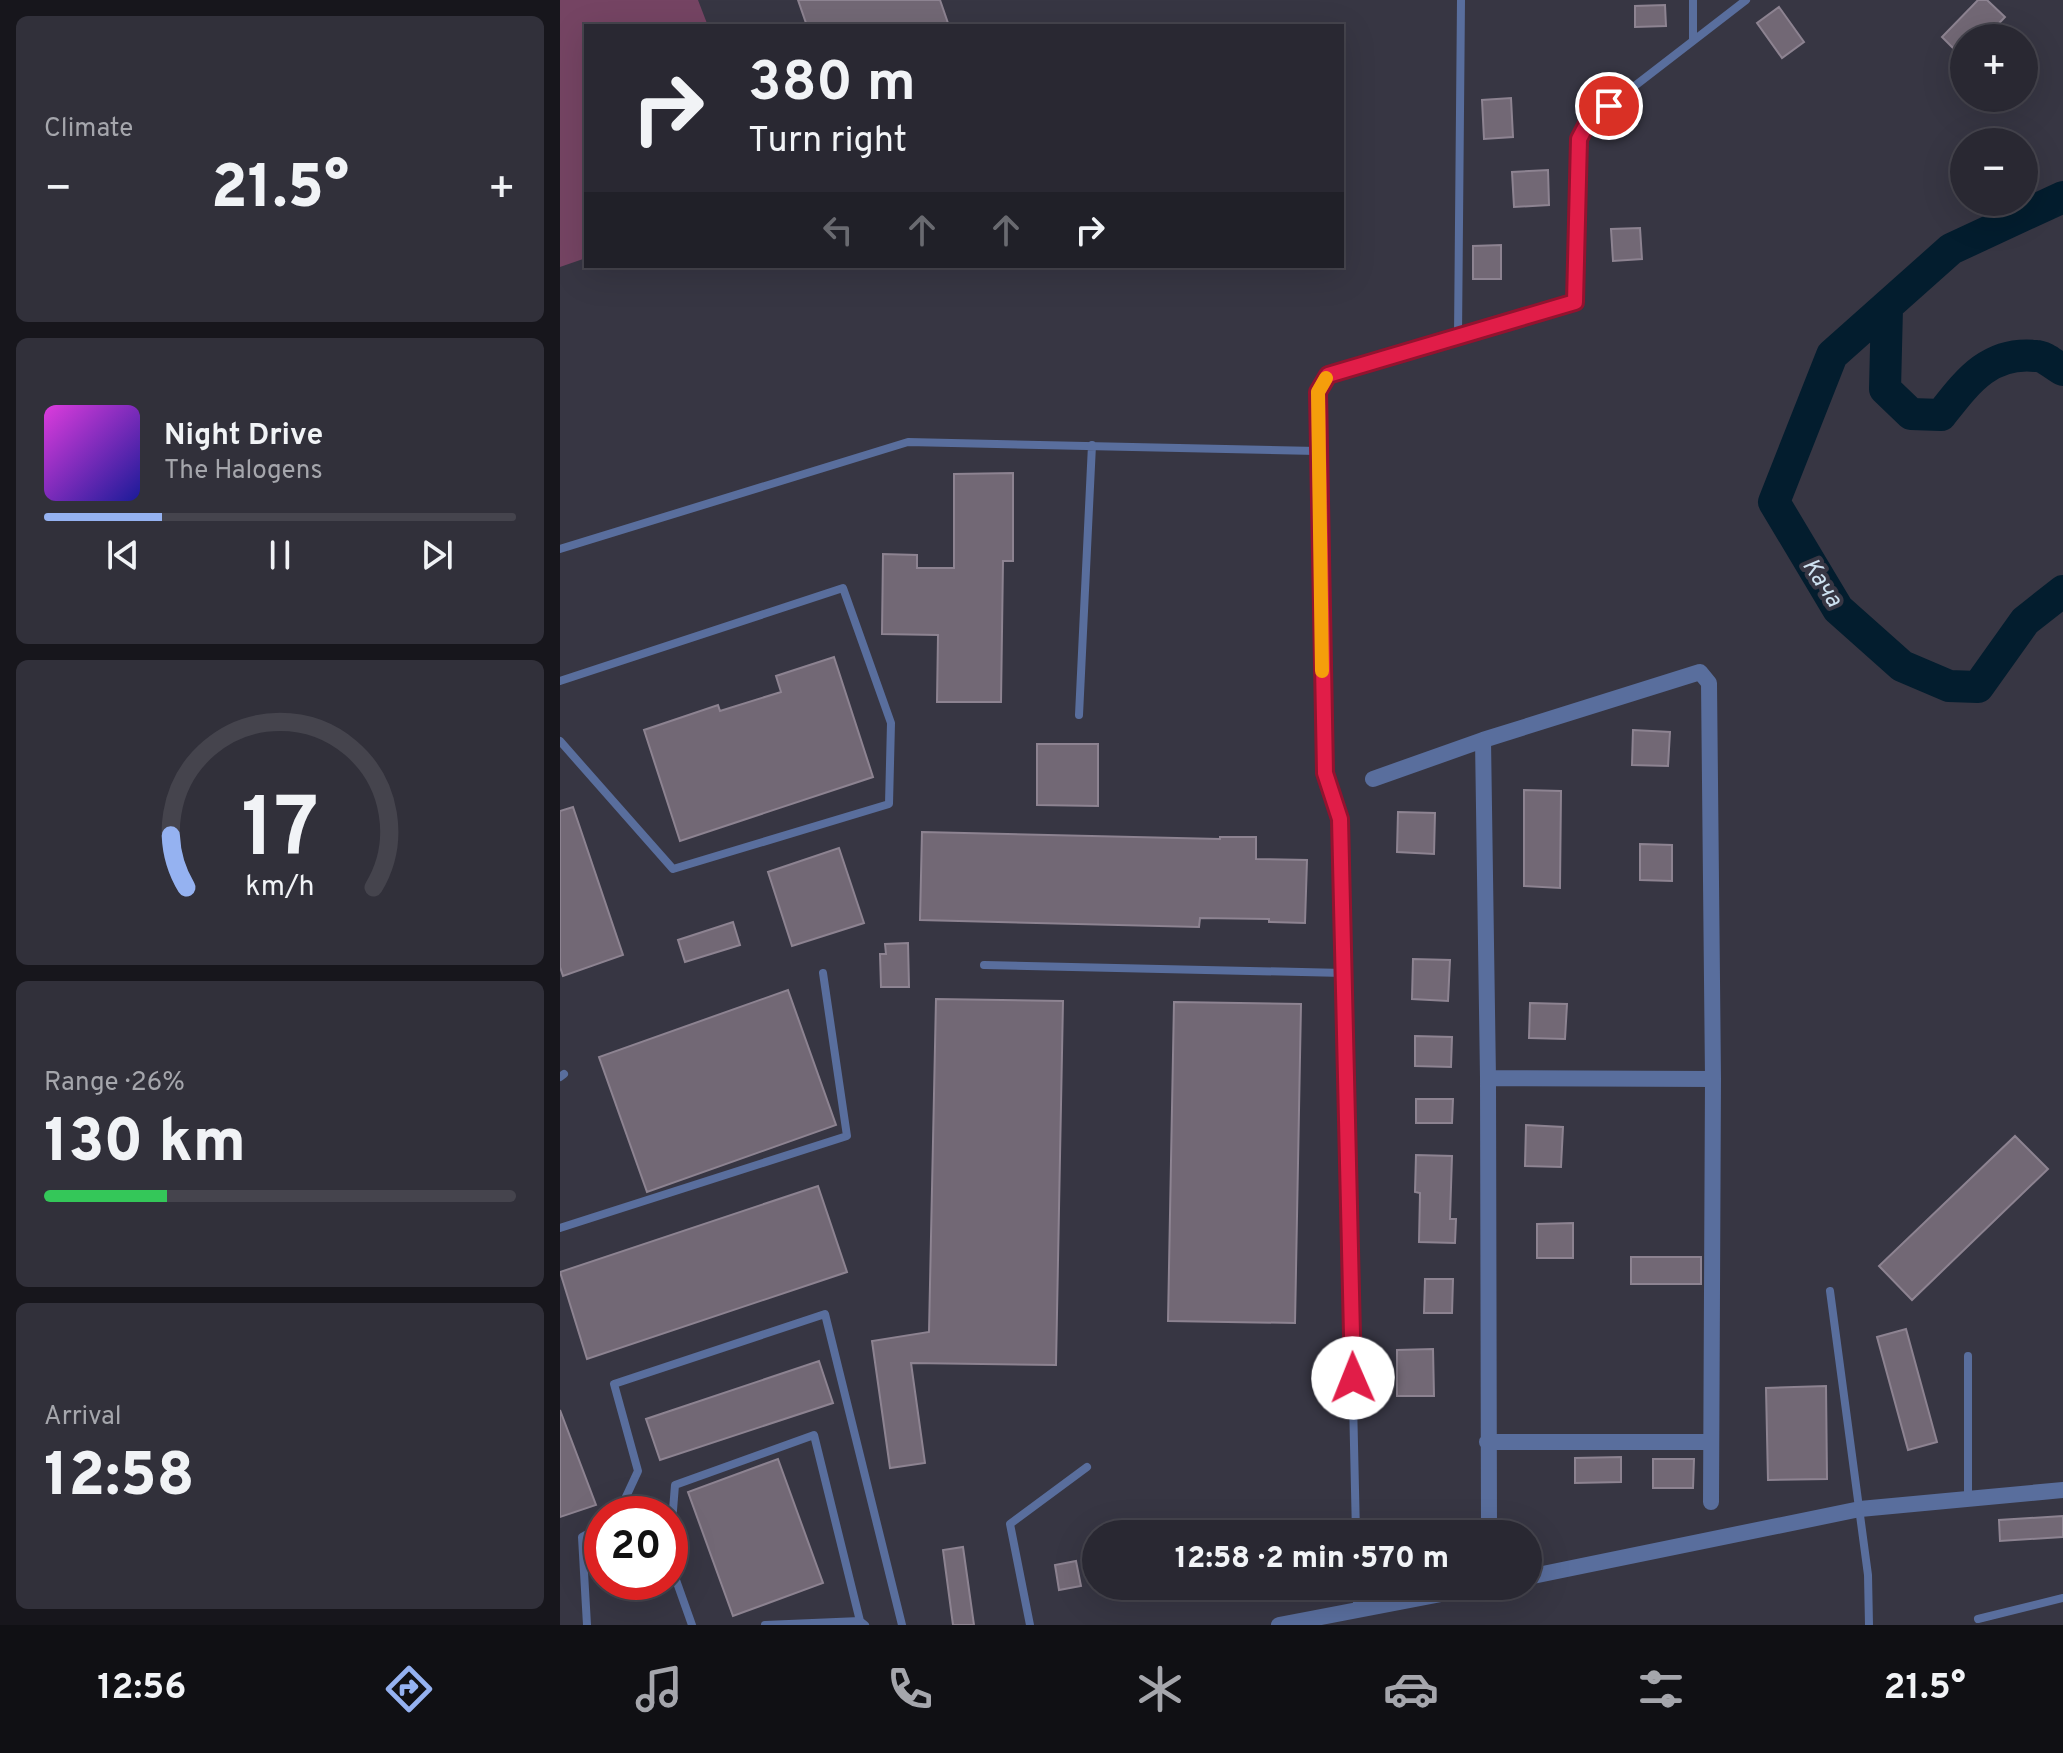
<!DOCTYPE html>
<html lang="en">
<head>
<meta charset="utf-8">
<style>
  :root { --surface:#292832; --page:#31303a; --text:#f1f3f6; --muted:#a5a6ac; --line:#45444d; --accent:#95b2f1 }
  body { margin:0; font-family:Overpass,sans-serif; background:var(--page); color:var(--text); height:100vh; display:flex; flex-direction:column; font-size:30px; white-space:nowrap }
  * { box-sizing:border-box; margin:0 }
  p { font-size:26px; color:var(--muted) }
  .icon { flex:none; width:44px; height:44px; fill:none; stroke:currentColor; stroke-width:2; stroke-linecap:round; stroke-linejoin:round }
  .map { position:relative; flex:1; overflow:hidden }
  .sheet { display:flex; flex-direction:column; gap:16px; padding:16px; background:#17161c; width:560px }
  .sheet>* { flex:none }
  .banner { position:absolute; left:24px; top:24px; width:760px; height:244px; border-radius:0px; box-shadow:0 8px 32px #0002,0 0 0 2px var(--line); background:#292832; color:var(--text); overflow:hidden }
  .tools { position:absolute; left:1390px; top:24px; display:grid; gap:16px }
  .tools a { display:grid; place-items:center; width:88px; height:88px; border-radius:50%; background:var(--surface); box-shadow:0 8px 32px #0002,0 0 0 2px var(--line); font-size:40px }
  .speed { position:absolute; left:24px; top:1496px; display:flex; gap:16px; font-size:40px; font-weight:700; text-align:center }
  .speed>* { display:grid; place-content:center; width:104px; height:104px; border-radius:50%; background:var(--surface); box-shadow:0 8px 32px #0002,0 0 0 2px var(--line); line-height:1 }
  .speed .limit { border:12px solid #d22; background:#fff; color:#111 }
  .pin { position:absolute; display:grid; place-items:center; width:68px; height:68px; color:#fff; margin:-34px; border:4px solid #fff; border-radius:50%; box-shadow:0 2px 8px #0007 }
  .me { position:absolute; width:88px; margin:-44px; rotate:359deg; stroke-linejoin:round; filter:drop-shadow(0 0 6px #0008) }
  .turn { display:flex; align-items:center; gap:28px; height:168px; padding:0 32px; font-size:36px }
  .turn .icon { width:104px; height:104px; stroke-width:2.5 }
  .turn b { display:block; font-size:56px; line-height:68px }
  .lanes { display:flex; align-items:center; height:76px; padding:0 32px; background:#0003; justify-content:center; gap:40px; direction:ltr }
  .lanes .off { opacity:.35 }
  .big { font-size:60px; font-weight:800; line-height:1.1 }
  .sheet .tile { flex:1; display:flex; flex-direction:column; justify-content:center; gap:12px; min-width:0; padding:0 28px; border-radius:12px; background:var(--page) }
  .sheet .dial { align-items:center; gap:0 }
  .dial svg { height:208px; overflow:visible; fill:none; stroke:var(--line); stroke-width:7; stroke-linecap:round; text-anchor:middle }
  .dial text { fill:var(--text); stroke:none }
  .song { display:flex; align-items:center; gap:24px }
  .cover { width:96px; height:96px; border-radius:12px; background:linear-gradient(135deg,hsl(300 70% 55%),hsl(240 70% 35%)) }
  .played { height:8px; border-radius:4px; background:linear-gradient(90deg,var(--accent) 25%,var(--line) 25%) }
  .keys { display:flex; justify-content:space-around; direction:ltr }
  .heat { display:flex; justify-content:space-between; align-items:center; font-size:44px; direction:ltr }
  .charge { height:12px; border-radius:6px; background:linear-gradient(90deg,#34c759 26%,var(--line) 0) }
  .trip { position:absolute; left:522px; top:1520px; width:460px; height:80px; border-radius:40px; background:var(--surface); box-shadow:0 8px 32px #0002,0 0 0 2px var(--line); font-weight:800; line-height:80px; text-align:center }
  .dock { display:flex; height:128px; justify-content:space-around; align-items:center; background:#101014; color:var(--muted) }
  .dock .icon { width:56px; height:56px }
  .dock .current { color:var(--accent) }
  .dock b { font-size:36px; color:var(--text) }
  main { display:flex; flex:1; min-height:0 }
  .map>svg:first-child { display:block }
  .green { fill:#754463 }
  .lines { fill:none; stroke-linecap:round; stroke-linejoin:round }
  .river { stroke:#031d2e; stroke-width:32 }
  .building { fill:#726875; stroke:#8d8391; stroke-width:2 }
  .lane { stroke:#596e9d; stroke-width:8 }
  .street { stroke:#596e9d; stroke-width:16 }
  .route-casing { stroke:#92132f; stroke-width:20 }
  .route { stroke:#e11d48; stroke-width:14 }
  .slow { stroke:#f59e0b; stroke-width:14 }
  .labels { text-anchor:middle; stroke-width:8; stroke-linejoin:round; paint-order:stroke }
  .water-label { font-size:24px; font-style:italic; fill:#cde1f0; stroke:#373643 }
</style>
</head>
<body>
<main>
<section class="sheet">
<div class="tile"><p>Climate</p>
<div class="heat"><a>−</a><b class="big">21.5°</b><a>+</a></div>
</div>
<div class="tile">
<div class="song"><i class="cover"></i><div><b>Night Drive</b><p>The Halogens</p></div></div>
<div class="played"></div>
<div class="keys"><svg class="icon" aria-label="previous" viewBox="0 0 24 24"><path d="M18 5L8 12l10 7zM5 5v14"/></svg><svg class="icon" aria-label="pause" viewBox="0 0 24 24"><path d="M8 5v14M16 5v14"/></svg><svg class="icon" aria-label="next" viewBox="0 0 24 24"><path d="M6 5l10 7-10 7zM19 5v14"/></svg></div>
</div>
<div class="tile dial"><svg viewBox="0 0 100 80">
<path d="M14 69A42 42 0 1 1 86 69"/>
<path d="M14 69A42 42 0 0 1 8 49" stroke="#95b2f1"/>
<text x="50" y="56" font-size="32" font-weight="700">17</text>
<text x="50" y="72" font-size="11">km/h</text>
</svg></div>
<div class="tile"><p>Range · 26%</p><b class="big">130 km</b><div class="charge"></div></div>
<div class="tile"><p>Arrival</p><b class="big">12:58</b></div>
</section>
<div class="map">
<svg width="1503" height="1625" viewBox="0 0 1503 1625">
  <rect width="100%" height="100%" fill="#373643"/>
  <path class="green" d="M0 0H138L148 26H26V258L0 267Z"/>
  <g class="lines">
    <path class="river" d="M1503 197 1391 249 1272 355 1214 502 1278 609 1342 666 1389 686 1418 687 1465 621 1503 591
      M1327 307 1325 389 1351 414 1381 415C1407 382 1429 351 1476 356 1485 356 1495 366 1503 370"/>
  </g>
  <path class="building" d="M238 0H380L389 26H247Z
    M1418 0H1427L1445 17 1425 38H1404V59L1382 37Z
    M1105 5 1106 26 1075 27V6Z
    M1219 7 1244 42 1222 58 1197 23Z
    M951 98 953 137 924 139 922 100Z
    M988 170 989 205 954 207 952 172Z
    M1080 228 1082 259 1053 261 1051 229Z
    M941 245V279H913V246Z
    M453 473V561H443L441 702H377L378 635 322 634 323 554 357 555V568H394V474Z
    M274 657 313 777 120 841 84 730 158 705 160 711 221 692 216 676Z
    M1073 730 1110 732 1108 766 1072 765Z
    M477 744H538V806L477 805Z
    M964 790 1001 791 1000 888 964 886Z
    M13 807 63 955 3 976 0 967V811Z
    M838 812 875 813 874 854 837 852Z
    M362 832 660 839V837H696V859L747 860 745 923 709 922V919L640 918 639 927 360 920Z
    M1080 844 1112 845V881L1080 880Z
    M279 848 304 923 232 946 208 872Z
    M173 922 180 945 125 962 118 940Z
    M348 943 349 987H321L320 954H326L325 944Z
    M853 959 890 960 888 1001 852 999Z
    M228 990 276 1125 87 1192 39 1057Z
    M376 999 503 1001 496 1365 351 1363 365 1463 330 1468 312 1341 369 1332Z
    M614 1002 741 1004 735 1323 608 1321Z
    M970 1003 1007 1004 1005 1039 969 1038Z
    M855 1036 892 1037 891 1067 855 1066Z
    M856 1099H893L892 1123H856Z
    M966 1125 1003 1127 1001 1167 965 1166Z
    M1455 1136 1488 1169 1352 1300 1319 1266Z
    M856 1155 892 1156 890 1219H896L895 1243 859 1242 860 1193 855 1192Z
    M258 1186 287 1272 27 1359 0 1272Z
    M1013 1223V1258H977V1224Z
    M1071 1257H1141V1284H1071Z
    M865 1279H893L892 1313H864Z
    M1346 1329 1377 1442 1348 1450 1317 1337Z
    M873 1349 874 1396H837V1350Z
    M259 1361 273 1403 100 1460 86 1419Z
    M1266 1386 1267 1479 1208 1480 1206 1388Z
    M0 1410 36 1505 0 1517Z
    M1061 1457V1482L1015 1483V1458Z
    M218 1459 263 1583 173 1616 128 1492Z
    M1093 1459H1134L1133 1488H1093Z
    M1503 1516V1537L1440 1541 1439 1520Z
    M403 1547 414 1625H393L383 1550Z
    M516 1561 521 1586 499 1590 495 1565Z"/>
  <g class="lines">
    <path class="lane" d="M1133 0V39
      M898 336 901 0
      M757 451 758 392 768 375 1015 302 1019 139 1028 122 1186 0
      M0 549 348 442 757 451 765 773 780 819 796 1534
      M0 681 283 588 331 723 329 804 113 869 0 741
      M519 715 532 445
      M424 965 784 973
      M0 1077 4 1074
      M0 1228 287 1136 263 973
      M1270 1291 1308 1575 1309 1625
      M1408 1498V1356
      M58 1514 78 1471 54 1384 265 1314 342 1625
      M110 1548 115 1485 254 1435 300 1621 305 1625
      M110 1563 132 1625
      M797 1586V1609
      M1418 1619 1503 1598
      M27 1625 22 1537 42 1526
      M205 1625 300 1621
      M470 1625 450 1524 527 1467"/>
    <path class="street" d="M923 740 928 1078 929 1534
      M813 779 923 740 1140 672 1149 683 1153 1079 1151 1502
      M928 1078 1153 1079
      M927 1442H1150
      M968 1577 1300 1509 1503 1490
      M719 1625 923 1586"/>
  </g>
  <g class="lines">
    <g class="route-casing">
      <path id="route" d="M793 1378 780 819 765 773 758 392 768 375 1015 302 1019 139 1028 122 1049 106"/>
    </g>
    <use href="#route" class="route"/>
    <path class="slow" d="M762 671 758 392 766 378"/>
  </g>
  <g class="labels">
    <g class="water-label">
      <text transform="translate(1263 582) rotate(57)" y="8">Кача</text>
    </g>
  </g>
</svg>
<div class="tools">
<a>+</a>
<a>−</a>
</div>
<div class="speed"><div class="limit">20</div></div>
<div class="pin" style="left:1049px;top:106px;background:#d93025"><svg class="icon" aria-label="arrive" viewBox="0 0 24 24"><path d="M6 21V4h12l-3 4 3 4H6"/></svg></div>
<svg class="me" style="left:793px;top:1378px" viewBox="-20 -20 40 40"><circle r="19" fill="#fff"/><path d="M0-13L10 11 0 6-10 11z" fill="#e11d48"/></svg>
<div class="trip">12:58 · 2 min · 570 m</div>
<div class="banner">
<div class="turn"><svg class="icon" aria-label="right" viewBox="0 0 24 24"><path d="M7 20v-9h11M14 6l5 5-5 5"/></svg><div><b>380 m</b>Turn right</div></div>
<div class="lanes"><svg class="icon off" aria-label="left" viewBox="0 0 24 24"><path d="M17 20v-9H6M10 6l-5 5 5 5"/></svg><svg class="icon off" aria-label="ahead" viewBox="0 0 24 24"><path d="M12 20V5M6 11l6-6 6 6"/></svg><svg class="icon off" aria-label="ahead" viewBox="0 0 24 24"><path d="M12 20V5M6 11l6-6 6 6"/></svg><svg class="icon" aria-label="right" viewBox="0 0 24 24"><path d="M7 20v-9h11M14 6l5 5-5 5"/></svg></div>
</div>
</div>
</main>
<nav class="dock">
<b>12:56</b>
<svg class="icon current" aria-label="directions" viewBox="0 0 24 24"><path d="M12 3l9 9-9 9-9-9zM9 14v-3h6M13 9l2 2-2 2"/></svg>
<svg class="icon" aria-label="music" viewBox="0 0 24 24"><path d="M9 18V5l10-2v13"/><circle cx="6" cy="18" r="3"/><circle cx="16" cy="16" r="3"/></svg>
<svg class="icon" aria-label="phone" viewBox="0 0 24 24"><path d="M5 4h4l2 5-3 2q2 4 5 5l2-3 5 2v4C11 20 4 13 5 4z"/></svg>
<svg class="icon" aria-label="climate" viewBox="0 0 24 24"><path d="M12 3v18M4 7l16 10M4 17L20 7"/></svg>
<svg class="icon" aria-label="car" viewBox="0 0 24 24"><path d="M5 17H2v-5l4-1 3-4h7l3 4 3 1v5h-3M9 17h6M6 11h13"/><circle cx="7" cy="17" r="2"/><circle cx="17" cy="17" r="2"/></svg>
<svg class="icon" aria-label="filters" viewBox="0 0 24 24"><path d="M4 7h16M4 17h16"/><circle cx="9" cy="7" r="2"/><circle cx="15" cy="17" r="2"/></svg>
<b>21.5°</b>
</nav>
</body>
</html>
